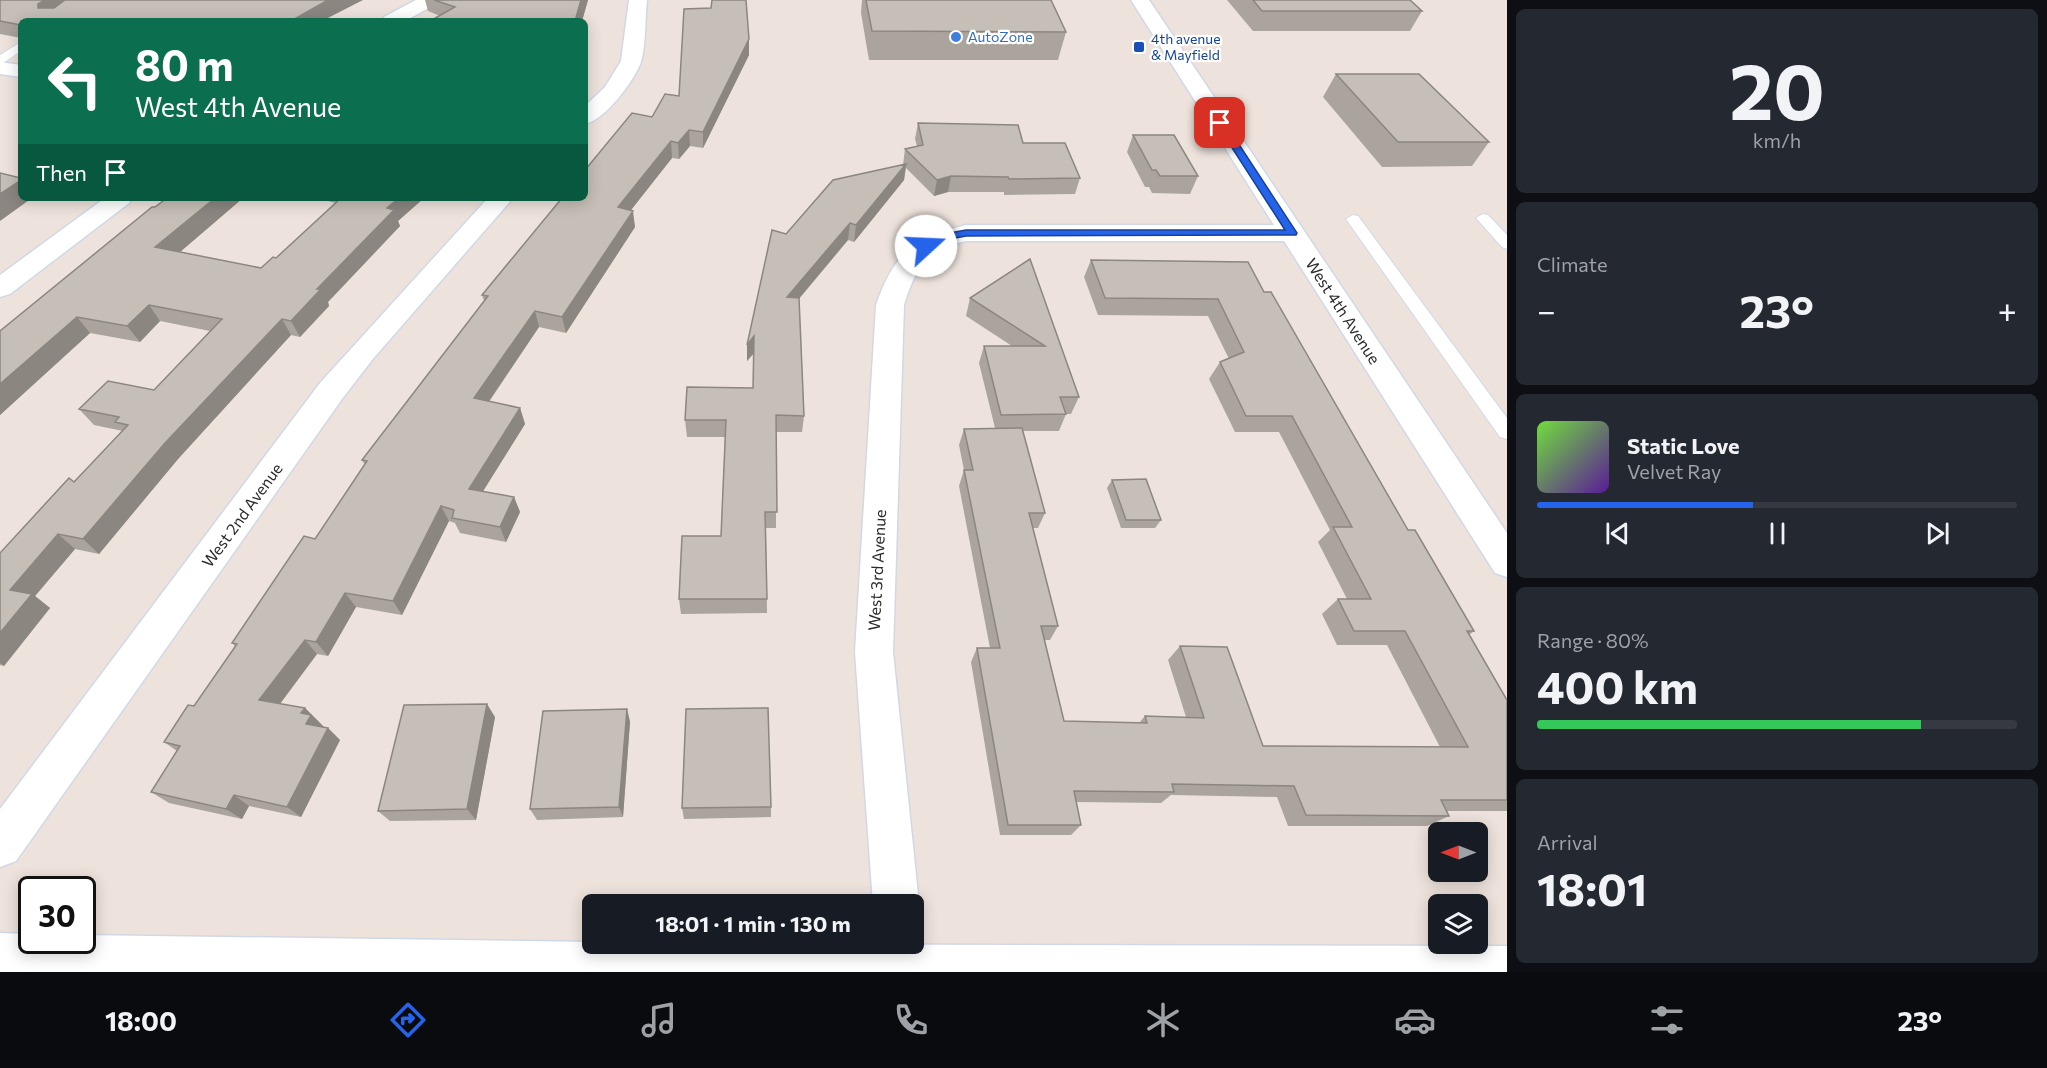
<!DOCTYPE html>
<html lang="en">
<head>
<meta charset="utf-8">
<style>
  :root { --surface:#171b24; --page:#242831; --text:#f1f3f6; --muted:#9ea1a6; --line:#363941; --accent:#2563eb }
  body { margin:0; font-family:Commissioner,sans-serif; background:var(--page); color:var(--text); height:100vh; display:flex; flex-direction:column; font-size:22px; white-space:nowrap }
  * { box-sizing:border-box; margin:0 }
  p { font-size:20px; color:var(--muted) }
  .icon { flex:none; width:33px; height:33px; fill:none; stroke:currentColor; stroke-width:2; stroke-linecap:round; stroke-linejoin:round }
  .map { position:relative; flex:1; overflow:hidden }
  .panel { display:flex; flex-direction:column; gap:9px; padding:9px; background:#0d0f14; width:540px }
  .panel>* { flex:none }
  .top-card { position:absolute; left:18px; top:18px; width:570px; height:183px; border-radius:9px; box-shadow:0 3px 15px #0003; background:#0b6e4f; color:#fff; overflow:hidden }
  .needle { width:39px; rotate:270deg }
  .buttons { position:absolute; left:1428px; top:822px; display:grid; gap:12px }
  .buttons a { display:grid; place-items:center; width:60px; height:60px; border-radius:9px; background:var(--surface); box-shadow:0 3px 15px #0003; font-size:30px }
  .speed { position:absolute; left:18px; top:876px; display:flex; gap:12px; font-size:30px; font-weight:700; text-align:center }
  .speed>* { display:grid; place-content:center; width:78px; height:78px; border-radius:50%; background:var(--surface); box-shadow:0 3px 15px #0003; line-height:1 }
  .speed .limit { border:3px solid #111; border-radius:9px; background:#fff; color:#111 }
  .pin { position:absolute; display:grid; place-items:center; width:51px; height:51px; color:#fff; margin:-26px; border-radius:12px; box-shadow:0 3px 9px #0006 }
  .me { position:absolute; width:66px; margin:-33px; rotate:70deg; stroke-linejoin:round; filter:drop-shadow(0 0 4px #0008) }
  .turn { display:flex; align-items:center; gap:21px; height:126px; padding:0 18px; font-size:27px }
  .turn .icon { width:78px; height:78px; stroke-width:2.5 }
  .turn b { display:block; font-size:42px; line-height:51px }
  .then { display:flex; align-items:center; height:57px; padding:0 18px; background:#0003; gap:12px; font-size:22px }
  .big { font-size:45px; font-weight:700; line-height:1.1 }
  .panel .tile { flex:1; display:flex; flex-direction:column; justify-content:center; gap:9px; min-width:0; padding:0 21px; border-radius:9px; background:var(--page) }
  .panel .dial { align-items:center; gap:0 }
  .dial b { font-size:78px; line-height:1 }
  .song { display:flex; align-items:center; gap:18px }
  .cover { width:72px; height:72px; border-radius:9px; background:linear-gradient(135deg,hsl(100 70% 55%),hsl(270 70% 35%)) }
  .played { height:6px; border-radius:3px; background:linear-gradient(90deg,var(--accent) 45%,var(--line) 45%) }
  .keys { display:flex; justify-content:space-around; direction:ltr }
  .heat { display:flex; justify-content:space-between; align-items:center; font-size:33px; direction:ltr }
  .charge { height:9px; border-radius:4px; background:linear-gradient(90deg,#34c759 80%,var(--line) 0) }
  .trip { position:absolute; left:582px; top:894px; width:342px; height:60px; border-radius:9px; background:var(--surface); box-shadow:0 3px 15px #0003; font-weight:700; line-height:60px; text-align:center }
  .tabs { display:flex; height:96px; justify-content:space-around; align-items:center; background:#090b0e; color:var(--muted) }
  .tabs .icon { width:42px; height:42px }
  .tabs .current { color:var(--accent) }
  .tabs b { font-size:27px; color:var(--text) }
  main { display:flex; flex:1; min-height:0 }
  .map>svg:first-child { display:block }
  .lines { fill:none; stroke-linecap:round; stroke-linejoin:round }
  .lane-casing { stroke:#d1d8e5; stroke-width:2 }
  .street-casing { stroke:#d1d8e5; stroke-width:3 }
  .secondary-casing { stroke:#d1d8e5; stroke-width:3 }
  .lane { fill:#fff; fill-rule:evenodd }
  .street { fill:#fff; fill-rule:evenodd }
  .secondary { fill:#fff; fill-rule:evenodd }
  .wall { fill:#aaa49d }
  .shaded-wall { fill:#8b8680 }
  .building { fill:#c6bfb7; stroke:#8b8680; stroke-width:1.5 }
  .route { fill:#2563eb; stroke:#184099; stroke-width:1.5 }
  .shop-dot { fill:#3f7fe0; stroke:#fff; stroke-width:2 }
  .transit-dot { fill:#1a4fb4; stroke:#fff; stroke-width:2 }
  .labels { text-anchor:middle; stroke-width:4.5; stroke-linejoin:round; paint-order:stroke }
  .far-shop-label { font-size:14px; fill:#366cbe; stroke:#fff; text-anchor:start }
  .far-transit-label { font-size:14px; fill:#164399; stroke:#fff; text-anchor:start }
  .street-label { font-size:16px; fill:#2b2b2b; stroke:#fff }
</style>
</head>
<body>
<main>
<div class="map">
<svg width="1507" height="972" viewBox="0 0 1507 972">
  <rect width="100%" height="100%" fill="#eee3dc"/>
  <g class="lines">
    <g class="lane-casing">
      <path id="lane" d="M21 42V51L0 65V55Z
        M1483 214 1488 215 1507 235V249L1502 247 1476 218Z
        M1353 215 1358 216 1507 418V439L1500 437 1346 219Z"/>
    </g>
    <g class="street-casing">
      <path id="street" d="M416 0H439L436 4 405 21H382L384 17Z
        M629 0H647C645 17 646 46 641 62 634 81 605 120 585 124V106L605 87 621 61Z
        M0 62 21 65V77L0 74Z
        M105 198H132L129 203 10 294 0 297V275Z
        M488 198H513L372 360 342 399 16 861 0 867V809L320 383Z
        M966 225H1292L1301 228 1305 233 1301 238 1292 241H966C927 250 915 269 904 305L893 652 919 904 914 917V904H873L855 652 876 305C894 253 914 238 966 225Z"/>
    </g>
    <g class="secondary-casing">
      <path id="secondary" d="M1131 0H1149L1507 533V577L1495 573Z
        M0 933 32 934V940H82V935L592 942V944L1507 946V972H0Z"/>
    </g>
    <use href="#lane" class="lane"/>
    <use href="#street" class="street"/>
    <use href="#secondary" class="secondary"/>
  </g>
  <path class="wall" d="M0 0 332 15 322 21H21V38L0 34Z
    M425 0H588L582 21 440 16 428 11Z
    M862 0H866L1066 32 1058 60H869L861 13Z
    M1227 0H1410L1422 11 1410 31H1253Z
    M749 39V55L703 148 690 146 679 159 672 158 631 210 635 227 566 333 539 327 489 402 520 408 525 424 483 491 514 497 520 512 506 542 460 533 455 523 449 521 402 615 356 607 328 656 317 654 280 704 305 708 324 727 328 728 340 740 301 817 249 806 242 819 169 803 151 792 177 751 164 742 194 706 235 646 232 643 315 539 365 465 362 460 484 301 482 295 652 117Z
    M1336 74 1489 142 1472 166 1382 167 1323 97Z
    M918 123 1023 143 1080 178 1075 194 1004 195V192H948L934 196 906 168 904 180 854 242 848 240 799 299 804 416 802 432H776V528H766L767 613 681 614 679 599 721 536 725 437H687L685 420 753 388 754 353 747 361V345L786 234 903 165 905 149 917 146 915 139Z
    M1133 135 1198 176 1190 194 1152 193 1149 187H1145L1127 152Z
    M167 198H243L180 252 261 268 276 258 336 203 315 198H424L398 221 400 226 328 302 329 306 300 337 291 335 239 392 178 459 99 554 75 549 35 596 50 608 4 666 0 665V553L74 482 123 431 94 425 79 409 154 390 210 331 160 321 140 342 90 333 0 415V331Z
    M1030 259 1079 397 1071 414H1066L1059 431H1023L1045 513 1038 528H1033L1058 626 1050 640H1045L1064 721 1139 723 1145 716 1186 717 1168 660 1180 646 1263 746 1440 747 1387 645H1337L1322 614 1338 599H1347L1318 542 1330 530 1279 432H1235L1209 379 1220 362 1229 359 1208 316 1098 315 1084 277 1091 260 1264 292 1408 530 1474 631 1469 635 1507 700V811H1447L1449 816 1427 826H1288L1277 797 1171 795 1161 803 1076 802 1081 825 1071 835H1000L971 662 977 648H990L959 486 964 470 959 445 964 429 995 428 979 363 984 346H1012L966 316 970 298Z
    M1112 480 1161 520 1155 528H1121L1107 488Z
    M627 709 630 722 623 817 537 820 530 809Z
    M495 717 476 820 390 821 378 811Z
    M771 807V817L684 819 682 808Z"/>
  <path class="shaded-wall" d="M45 0H73L48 19 38 8V4Z
    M328 0H363L322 21H291Z
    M581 0H588L582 21H575Z
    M749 39V55L703 148V132Z
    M689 130 690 146 679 159 678 143Z
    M671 141 672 158 620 224 618 207Z
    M906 164 904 180 854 242 856 225Z
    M951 176 948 192 934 196 937 180Z
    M21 180V198H32L0 221V194Z
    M215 198H243L166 264 155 247Z
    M399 198H424L398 221 400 226 328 302 329 306 300 337 291 321 317 289 387 208Z
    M633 211 635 227 566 333 562 317Z
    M850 223 848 240 786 314 787 297Z
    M149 305 160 321 140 342 127 326Z
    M535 311 539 327 480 414 474 398Z
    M77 317 90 333 0 415V384Z
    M282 319 291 335 178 459 99 554 83 539 165 443Z
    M754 336V353L747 361V345Z
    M520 408 525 424 475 504 469 489Z
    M514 497 520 512 506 542 500 527Z
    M441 506 449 521 402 615 393 601Z
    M58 534 75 549 35 596 50 608 4 666 0 663V633L10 590Z
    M345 593 356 607 328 656 316 642Z
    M305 640 317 654 273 713 259 700Z
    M487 704 495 717 476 820 467 809Z
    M305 708 324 727 306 724 301 713Z
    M627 709 630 722 623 817 619 807Z
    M328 728 340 740 301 817 287 807Z
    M234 795 249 806 242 819 226 809Z"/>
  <path class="building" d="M0 0H45L38 4V8H54L65 0H328L291 21H21V25L0 21Z
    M434 0H581L575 21H430L455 7Z
    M712 0H746L749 39 703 132 689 130 678 143 671 141 618 207 633 211 562 317 535 311 474 398 520 408 469 489 514 497 500 527 452 518 454 510 441 506 393 601 345 593 316 642 305 640 259 700 305 708 301 713 311 715 306 724 328 728 287 807 234 795 226 809 151 792 180 746 164 742 188 705 194 706 237 644 232 643 304 536 315 539 367 461 362 460 488 296 482 295 562 198H585V170L632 113 652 117 665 94 679 96 684 9 711 8Z
    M866 0H1051L1066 32 872 31Z
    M1253 0H1410L1422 11H1262Z
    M1336 74H1419L1489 142H1398Z
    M918 123 1018 125 1023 143H1065L1080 178 1009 179 1008 177 951 176 937 180 905 149 923 145Z
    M1133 135H1174L1198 176H1160L1156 170H1152Z
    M906 164 856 225 850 223 787 297 799 298 804 416 776 415 777 512H765L767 599H679L682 536H721L726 420H685L687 387 753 388 754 336 747 345 772 230 786 234 833 180Z
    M0 173 21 178V180L0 194Z
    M167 198H215L155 247 261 268 273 257 276 258 341 198H399L387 208 394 210 317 289H321L291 321 282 319 165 443 83 539 58 534 10 590 32 594 0 633V553L69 478 74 482 128 425 115 422 119 417 79 409 108 381 154 390 222 319 149 305 127 326 77 317 0 384V331L152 207H155Z
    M1030 259 1079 397H1060L1066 414 1001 415 984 346H1045L970 298Z
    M1091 260 1248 262 1264 292H1271L1408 530H1415L1474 631H1467L1507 700V800H1441L1449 816 1306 815 1294 786 1172 784 1174 792 1074 791 1081 825H1008L977 648H1000L964 470H973L964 429 1022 428 1045 513H1029L1058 626H1041L1064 721 1147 723 1145 716 1204 718 1180 646 1227 647 1263 746 1468 747 1405 631H1354L1338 599H1371L1333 527H1352L1292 416H1246L1220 362 1244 352 1218 299 1105 298Z
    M1146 479 1161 520H1126L1112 480Z
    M487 704 467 809 378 811 404 705Z
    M768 708 771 807 682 808 686 709Z
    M627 709 619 807 530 809 543 711Z"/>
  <path class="route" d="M1220 120 1225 123 1297 233 1296 235 966 236 950 239 926 249 920 246 944 234 966 230H1285L1216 123Z"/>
  <circle class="shop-dot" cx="956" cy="37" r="6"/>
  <rect class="transit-dot" x="1133" y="41" width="12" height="12" rx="3"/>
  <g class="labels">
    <g class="far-shop-label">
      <text x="968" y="42">AutoZone</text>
    </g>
    <g class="far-transit-label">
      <text x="1151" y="44">4th avenue<tspan x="1151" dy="16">&amp; Mayfield</tspan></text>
    </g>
    <g class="street-label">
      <text transform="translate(1343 311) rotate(57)" y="6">West 4th Avenue</text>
      <text transform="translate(242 515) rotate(-54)" y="6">West 2nd Avenue</text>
      <text transform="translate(877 570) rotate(-87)" y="6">West 3rd Avenue</text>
    </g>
  </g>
</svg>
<div class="buttons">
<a><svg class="needle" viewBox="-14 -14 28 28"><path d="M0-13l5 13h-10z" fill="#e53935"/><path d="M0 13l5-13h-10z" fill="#9ea1a6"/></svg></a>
<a><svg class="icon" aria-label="layers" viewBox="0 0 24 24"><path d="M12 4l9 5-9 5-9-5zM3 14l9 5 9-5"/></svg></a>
</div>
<div class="speed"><div class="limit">30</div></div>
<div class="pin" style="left:1220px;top:123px;background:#d93025"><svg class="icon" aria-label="arrive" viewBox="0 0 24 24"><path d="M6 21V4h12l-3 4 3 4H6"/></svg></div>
<svg class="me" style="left:926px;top:246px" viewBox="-20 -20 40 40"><circle r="19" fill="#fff"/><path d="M0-13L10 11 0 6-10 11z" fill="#2563eb"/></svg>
<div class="trip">18:01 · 1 min · 130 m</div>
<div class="top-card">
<div class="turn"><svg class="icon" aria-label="left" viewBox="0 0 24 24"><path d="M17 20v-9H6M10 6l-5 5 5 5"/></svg><div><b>80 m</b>West 4th Avenue</div></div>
<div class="then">Then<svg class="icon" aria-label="arrive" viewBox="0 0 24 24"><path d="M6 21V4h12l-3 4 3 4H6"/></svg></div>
</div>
</div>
<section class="panel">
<div class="tile dial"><b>20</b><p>km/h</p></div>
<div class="tile"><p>Climate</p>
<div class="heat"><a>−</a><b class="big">23°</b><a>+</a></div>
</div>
<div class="tile">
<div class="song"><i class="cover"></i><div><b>Static Love</b><p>Velvet Ray</p></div></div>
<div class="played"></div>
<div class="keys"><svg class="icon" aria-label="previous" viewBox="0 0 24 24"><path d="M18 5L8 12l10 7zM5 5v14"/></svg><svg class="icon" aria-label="pause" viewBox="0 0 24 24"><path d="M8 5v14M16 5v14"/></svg><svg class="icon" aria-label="next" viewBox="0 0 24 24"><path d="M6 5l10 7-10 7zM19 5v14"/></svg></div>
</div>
<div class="tile"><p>Range · 80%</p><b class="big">400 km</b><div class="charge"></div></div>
<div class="tile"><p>Arrival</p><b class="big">18:01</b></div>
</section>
</main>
<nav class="tabs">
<b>18:00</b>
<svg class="icon current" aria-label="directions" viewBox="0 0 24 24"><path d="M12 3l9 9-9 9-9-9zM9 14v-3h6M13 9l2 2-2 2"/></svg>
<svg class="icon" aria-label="music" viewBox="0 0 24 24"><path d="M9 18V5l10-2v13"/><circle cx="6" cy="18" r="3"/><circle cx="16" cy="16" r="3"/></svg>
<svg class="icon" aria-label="phone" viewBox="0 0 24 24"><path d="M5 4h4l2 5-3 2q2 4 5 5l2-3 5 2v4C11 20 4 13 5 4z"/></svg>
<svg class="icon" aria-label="climate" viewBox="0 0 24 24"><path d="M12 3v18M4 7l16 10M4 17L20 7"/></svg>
<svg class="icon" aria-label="car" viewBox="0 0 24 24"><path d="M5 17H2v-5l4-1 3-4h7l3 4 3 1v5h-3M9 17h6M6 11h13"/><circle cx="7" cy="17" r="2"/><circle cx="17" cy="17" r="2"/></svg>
<svg class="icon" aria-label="filters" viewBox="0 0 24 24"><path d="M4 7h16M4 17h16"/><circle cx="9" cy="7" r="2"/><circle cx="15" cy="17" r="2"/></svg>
<b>23°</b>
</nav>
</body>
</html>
